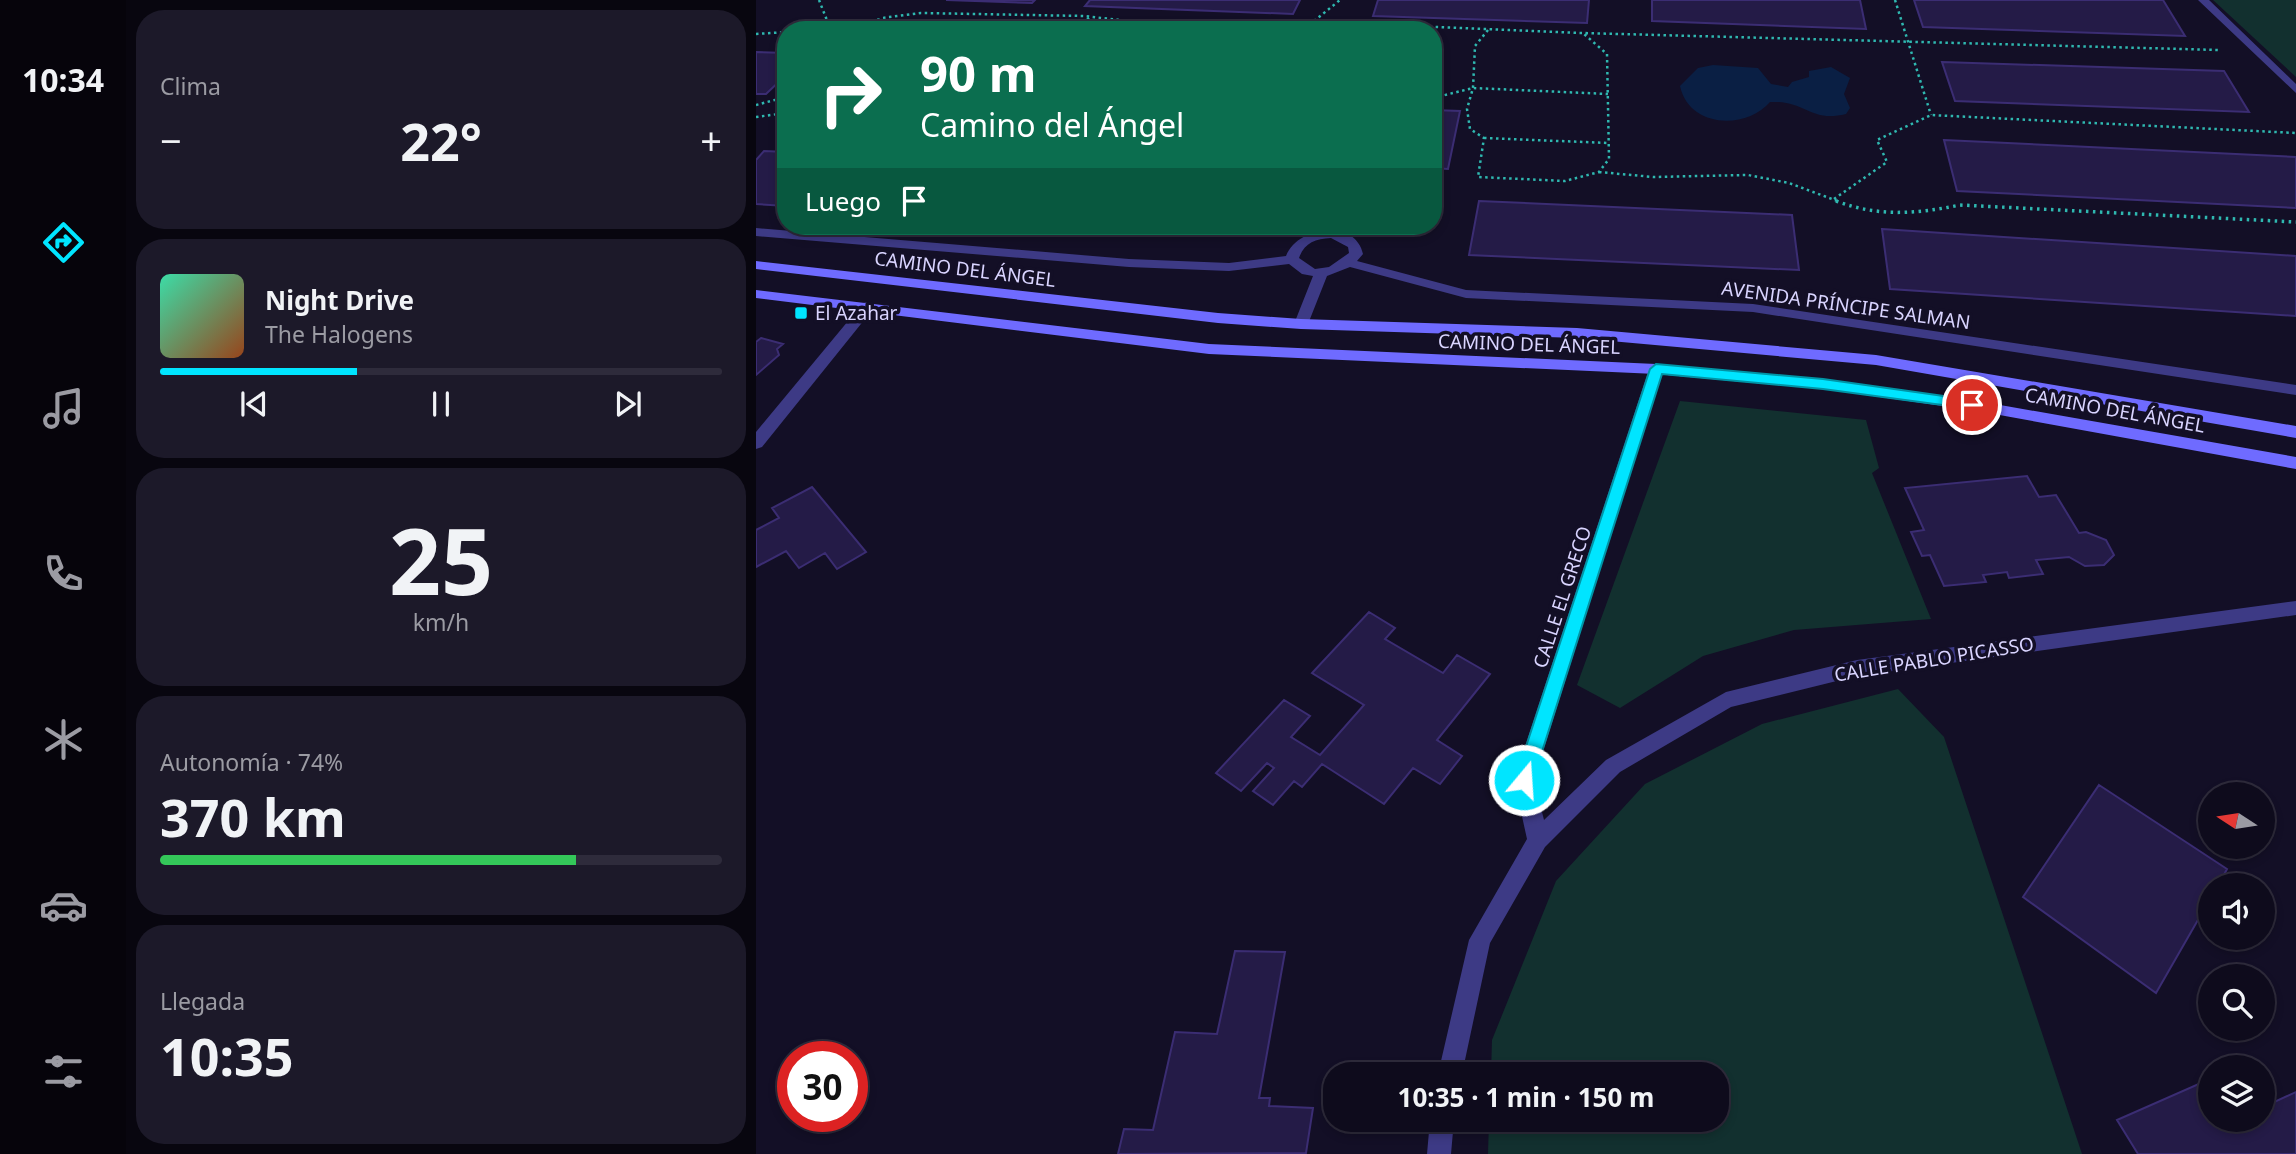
<!DOCTYPE html>
<html lang="es">
<head>
<meta charset="utf-8">
<style>
  :root { --surface:#0e0b1c; --page:#1c1929; --text:#f1f3f6; --muted:#9b9ba3; --line:#2e2b3b; --accent:#00e5ff }
  body { margin:0; font-family:"Noto Sans",sans-serif; background:var(--page); color:var(--text); height:100vh; display:flex; flex-direction:column; font-size:26px; white-space:nowrap }
  * { box-sizing:border-box; margin:0 }
  p { font-size:23px; color:var(--muted) }
  .icon { flex:none; width:38px; height:38px; fill:none; stroke:currentColor; stroke-width:2; stroke-linecap:round; stroke-linejoin:round }
  .map { position:relative; flex:1; overflow:hidden }
  .panel { display:flex; flex-direction:column; gap:10px; padding:10px; background:#08060f; width:630px }
  .panel>* { flex:none }
  .guide { position:absolute; left:21px; top:21px; width:665px; height:214px; border-radius:28px; box-shadow:0 4px 10px #0003,0 0 0 2px var(--line); background:#0b6e4f; color:#fff; overflow:hidden }
  .needle { width:46px; rotate:282deg }
  .buttons { position:absolute; left:1442px; top:782px; display:grid; gap:14px }
  .buttons a { display:grid; place-items:center; width:77px; height:77px; border-radius:50%; background:var(--surface); box-shadow:0 4px 10px #0003,0 0 0 2px var(--line); font-size:35px }
  .speed { position:absolute; left:21px; top:1041px; display:flex; gap:14px; font-size:35px; font-weight:700; text-align:center }
  .speed>* { display:grid; place-content:center; width:91px; height:91px; border-radius:50%; background:var(--surface); box-shadow:0 4px 10px #0003,0 0 0 2px var(--line); line-height:1 }
  .speed .limit { border:10px solid #d22; background:#fff; color:#111 }
  .pin { position:absolute; display:grid; place-items:center; width:60px; height:60px; color:#fff; margin:-30px; border:4px solid #fff; border-radius:50%; box-shadow:0 2px 7px #0007 }
  .me { position:absolute; width:77px; margin:-38px; rotate:18deg; stroke-linejoin:round; filter:drop-shadow(0 0 5px #0008) }
  .turn { display:flex; align-items:center; gap:24px; height:147px; padding:0 28px; font-size:32px }
  .turn .icon { width:91px; height:91px; stroke-width:2.5 }
  .turn b { display:block; font-size:49px; line-height:60px }
  .then { display:flex; align-items:center; height:66px; padding:0 28px; background:#0003; gap:14px; font-size:26px }
  .big { font-size:52px; font-weight:700; line-height:1.1 }
  .panel .tile { flex:1; display:flex; flex-direction:column; justify-content:center; gap:10px; min-width:0; padding:0 24px; border-radius:28px; background:var(--page) }
  .panel .dial { align-items:center; gap:0 }
  .dial b { font-size:91px; line-height:1 }
  .song { display:flex; align-items:center; gap:21px }
  .cover { width:84px; height:84px; border-radius:10px; background:linear-gradient(135deg,hsl(160 70% 55%),hsl(20 70% 35%)) }
  .played { height:7px; border-radius:4px; background:linear-gradient(90deg,var(--accent) 35%,var(--line) 35%) }
  .keys { display:flex; justify-content:space-around; direction:ltr }
  .heat { display:flex; justify-content:space-between; align-items:center; font-size:38px; direction:ltr }
  .charge { height:10px; border-radius:5px; background:linear-gradient(90deg,#34c759 74%,var(--line) 0) }
  .trip { position:absolute; left:567px; top:1062px; width:406px; height:70px; border-radius:28px; background:var(--surface); box-shadow:0 4px 10px #0003,0 0 0 2px var(--line); font-weight:700; line-height:70px; text-align:center }
  main { display:flex; flex:1; min-height:0 }
  .tab-bar { display:flex; flex-direction:column; width:126px; justify-content:space-around; align-items:center; background:#06040b; color:var(--muted) }
  .tab-bar .icon { width:49px; height:49px }
  .tab-bar .on { color:var(--accent) }
  .tab-bar b { font-size:32px; color:var(--text) }
  .map>svg:first-child { display:block }
  .green { fill:#12302f }
  .water { fill:#0a1f44 }
  .building { fill:#241b47; stroke:#3b2d73; stroke-width:2 }
  .lines { fill:none; stroke-linecap:round; stroke-linejoin:round }
  .path-far1 { stroke:#2fb8b0; stroke-width:2.5; stroke-dasharray:2.5 3.5; stroke-linecap:butt }
  .path { stroke:#2fb8b0; stroke-width:3.5; stroke-dasharray:2.5 4.5; stroke-linecap:butt }
  .street { fill:#3d3a85; fill-rule:evenodd }
  .secondary { fill:#6f6bff; fill-rule:evenodd }
  .route { fill:#00e5ff; stroke:#0095a6; stroke-width:2 }
  .poi-dot { fill:#00e5ff; stroke:#130f26; stroke-width:2.5 }
  .labels { text-anchor:middle; stroke-width:7; stroke-linejoin:round; paint-order:stroke }
  .street-label { font-size:19px; fill:#d9d4ff; stroke:#130f26 }
  .poi-label { font-size:19px; fill:#d9d4ff; stroke:#130f26; text-anchor:start }
</style>
</head>
<body>
<main>
<nav class="tab-bar">
<b>10:34</b>
<svg class="icon on" aria-label="directions" viewBox="0 0 24 24"><path d="M12 3l9 9-9 9-9-9zM9 14v-3h6M13 9l2 2-2 2"/></svg>
<svg class="icon" aria-label="music" viewBox="0 0 24 24"><path d="M9 18V5l10-2v13"/><circle cx="6" cy="18" r="3"/><circle cx="16" cy="16" r="3"/></svg>
<svg class="icon" aria-label="phone" viewBox="0 0 24 24"><path d="M5 4h4l2 5-3 2q2 4 5 5l2-3 5 2v4C11 20 4 13 5 4z"/></svg>
<svg class="icon" aria-label="climate" viewBox="0 0 24 24"><path d="M12 3v18M4 7l16 10M4 17L20 7"/></svg>
<svg class="icon" aria-label="car" viewBox="0 0 24 24"><path d="M5 17H2v-5l4-1 3-4h7l3 4 3 1v5h-3M9 17h6M6 11h13"/><circle cx="7" cy="17" r="2"/><circle cx="17" cy="17" r="2"/></svg>
<svg class="icon" aria-label="filters" viewBox="0 0 24 24"><path d="M4 7h16M4 17h16"/><circle cx="9" cy="7" r="2"/><circle cx="15" cy="17" r="2"/></svg>
</nav>
<section class="panel">
<div class="tile"><p>Clima</p>
<div class="heat"><a>−</a><b class="big">22°</b><a>+</a></div>
</div>
<div class="tile">
<div class="song"><i class="cover"></i><div><b>Night Drive</b><p>The Halogens</p></div></div>
<div class="played"></div>
<div class="keys"><svg class="icon" aria-label="previous" viewBox="0 0 24 24"><path d="M18 5L8 12l10 7zM5 5v14"/></svg><svg class="icon" aria-label="pause" viewBox="0 0 24 24"><path d="M8 5v14M16 5v14"/></svg><svg class="icon" aria-label="next" viewBox="0 0 24 24"><path d="M6 5l10 7-10 7zM19 5v14"/></svg></div>
</div>
<div class="tile dial"><b>25</b><p>km/h</p></div>
<div class="tile"><p>Autonomía · 74%</p><b class="big">370 km</b><div class="charge"></div></div>
<div class="tile"><p>Llegada</p><b class="big">10:35</b></div>
</section>
<div class="map">
<svg width="1540" height="1154" viewBox="0 0 1540 1154">
  <rect width="100%" height="100%" fill="#130f26"/>
  <path class="green" d="M1457 0H1540V77Z
    M924 401 1110 420 1123 468 1116 473 1175 619 1038 630 947 656 864 708 821 685Z
    M1142 689 1188 737 1326 1154H732L733 1120H961V1074H735L736 1040 800 881 889 784 1006 724Z"/>
  <path class="water" d="M957 65 1002 68 1015 84 1032 87 1036 82 1053 77V71L1075 67 1094 78 1088 94 1094 108 1090 114C1054 123 1050 100 1014 102 990 130 933 128 924 86L942 68Z"/>
  <path class="building" d="M190 0H279L276 3Z
    M334 0H544L537 14 329 6Z
    M622 0H833L831 23 617 16Z
    M896 0H1104L1110 29 896 21Z
    M1158 0H1407L1429 36 1167 27Z
    M0 52 30 53V75L10 94H0Z
    M1186 62 1468 71 1493 112 1199 101Z
    M677 110 704 111 692 169 677 168Z
    M1188 140 1540 157V208L1201 191Z
    M8 151 30 152V206L0 204V160Z
    M723 201 1036 215 1043 270 713 255Z
    M384 226H453L451 230Z
    M1126 229 1540 256V316L1134 289Z
    M5 338 27 344 21 349 23 355 0 375V342Z
    M1271 476 1283 497 1300 495 1323 533 1330 532 1350 540 1358 555 1348 565 1329 566 1313 557 1280 560 1287 574 1253 578 1251 572 1227 575 1230 582 1188 586 1174 555 1166 556 1155 532 1168 530 1149 488Z
    M56 487 110 552 81 569 69 553 43 568 30 551 0 567V530L23 518 16 508Z
    M613 612 639 628 629 639 687 673 701 655 734 674 681 740 706 756 684 784 657 768 628 804 566 764 546 787 538 781 517 805 497 791 518 768 511 763 485 791 460 773 528 700 554 716 535 737 564 755 608 705 556 673Z
    M1343 785 1471 869 1462 886H1454V899L1400 993 1267 897Z
    M479 951 529 952 503 1098H514L513 1106 557 1108 550 1153 362 1154 368 1129 397 1130 419 1032 461 1034Z
    M1454 1079V1120H1507V1094L1514 1104 1540 1092V1154H1382L1361 1120Z"/>
  <g class="lines">
    <path class="path-far1" d="M63 0 74 28 126 19
      M1139 0 1175 115
      M331 18 348 30
      M558 21 584 0
      M54 30 74 28
      M114 30 126 18 165 13 328 16 418 26 493 22 541 30
      M544 30 557 22 826 33 1463 50
      M732 30 719 46 717 88 711 109 714 129 728 138 722 177 809 181 843 172 853 159 851 54 828 34
      M0 34 30 32
      M677 98 717 88 852 94
      M0 105 30 97
      M0 117 30 113
      M728 138 853 143
      M843 172 897 177 992 175 1033 183 1084 202
      M1078 199 1131 162 1121 140 1175 115 1540 133"/>
    <path class="path" d="M1080 201C1122 217 1160 214 1204 205L1540 222"/>
    <path class="street" d="M1442 0H1453L1540 84V93Z
      M0 228 373 259 473 263 530 256C542 226 599 218 607 254L601 261 710 290 997 304 1540 385V395L997 312 710 298 594 267 571 276 552 324 545 329 538 324 557 276 546 274 533 264 473 271 373 267 0 236ZM575 238 592 247 593 253 573 267 559 269 543 258C548 243 559 239 575 238Z
      M112 302 117 303V309L6 447 0 449V432L107 303Z
      M900 364 907 369 778 780 788 820 850 760 970 692 1101 660 1540 601V615L1101 676 975 707 864 772 789 847 734 943 706 1074H682L713 940 771 839 758 780 893 369Z
      M674 1120H698L695 1154H671Z"/>
    <path class="secondary" d="M0 261 462 313 545 319 821 328 1120 355 1540 426V438L1120 365 821 338 545 329 462 323 0 269Z
      M0 290 453 344 900 364 1067 379 1216 400 1540 457V469L1216 410 1067 389 900 374 453 354 0 298Z"/>
  </g>
  <path class="route" d="M900 364 1067 379 1216 400 1223 405 1216 409 1067 389 906 374 777 780 775 786 768 789 762 786 759 780 894 369Z"/>
  <rect class="poi-dot" x="38" y="306" width="14" height="14" rx="3.5"/>
  <g class="labels">
    <g class="street-label">
      <text transform="translate(209 269) rotate(7)" y="7">CAMINO DEL ÁNGEL</text>
      <text transform="translate(1090 305) rotate(8)" y="7">AVENIDA PRÍNCIPE SALMAN</text>
      <text transform="translate(773 344) rotate(2)" y="7">CAMINO DEL ÁNGEL</text>
      <text transform="translate(1359 410) rotate(10)" y="7">CAMINO DEL ÁNGEL</text>
      <text transform="translate(806 597) rotate(-72)" y="7">CALLE EL GRECO</text>
      <text transform="translate(1178 659) rotate(-9)" y="7">CALLE PABLO PICASSO</text>
    </g>
    <g class="poi-label">
      <text x="59" y="320">El Azahar</text>
    </g>
  </g>
</svg>
<div class="buttons">
<a><svg class="needle" viewBox="-14 -14 28 28"><path d="M0-13l5 13h-10z" fill="#e53935"/><path d="M0 13l5-13h-10z" fill="#9b9ba3"/></svg></a>
<a><svg class="icon" aria-label="sound" viewBox="0 0 24 24"><path d="M4 9h4l5-4v14l-5-4H4zM17 9q2 3 0 6"/></svg></a>
<a><svg class="icon" aria-label="search" viewBox="0 0 24 24"><circle cx="10" cy="10" r="6"/><path d="M15 15l6 6"/></svg></a>
<a><svg class="icon" aria-label="layers" viewBox="0 0 24 24"><path d="M12 4l9 5-9 5-9-5zM3 14l9 5 9-5"/></svg></a>
</div>
<div class="speed"><div class="limit">30</div></div>
<div class="pin" style="left:1216px;top:405px;background:#d93025"><svg class="icon" aria-label="arrive" viewBox="0 0 24 24"><path d="M6 21V4h12l-3 4 3 4H6"/></svg></div>
<svg class="me" style="left:768px;top:780px" viewBox="-20 -20 40 40"><circle r="17" fill="#00e5ff" stroke="#fff" stroke-width="3"/><path d="M0-11L8 9 0 5-8 9z" fill="#fff"/></svg>
<div class="trip">10:35 · 1 min · 150 m</div>
<div class="guide">
<div class="turn"><svg class="icon" aria-label="right" viewBox="0 0 24 24"><path d="M7 20v-9h11M14 6l5 5-5 5"/></svg><div><b>90 m</b>Camino del Ángel</div></div>
<div class="then">Luego<svg class="icon" aria-label="arrive" viewBox="0 0 24 24"><path d="M6 21V4h12l-3 4 3 4H6"/></svg></div>
</div>
</div>
</main>
</body>
</html>
